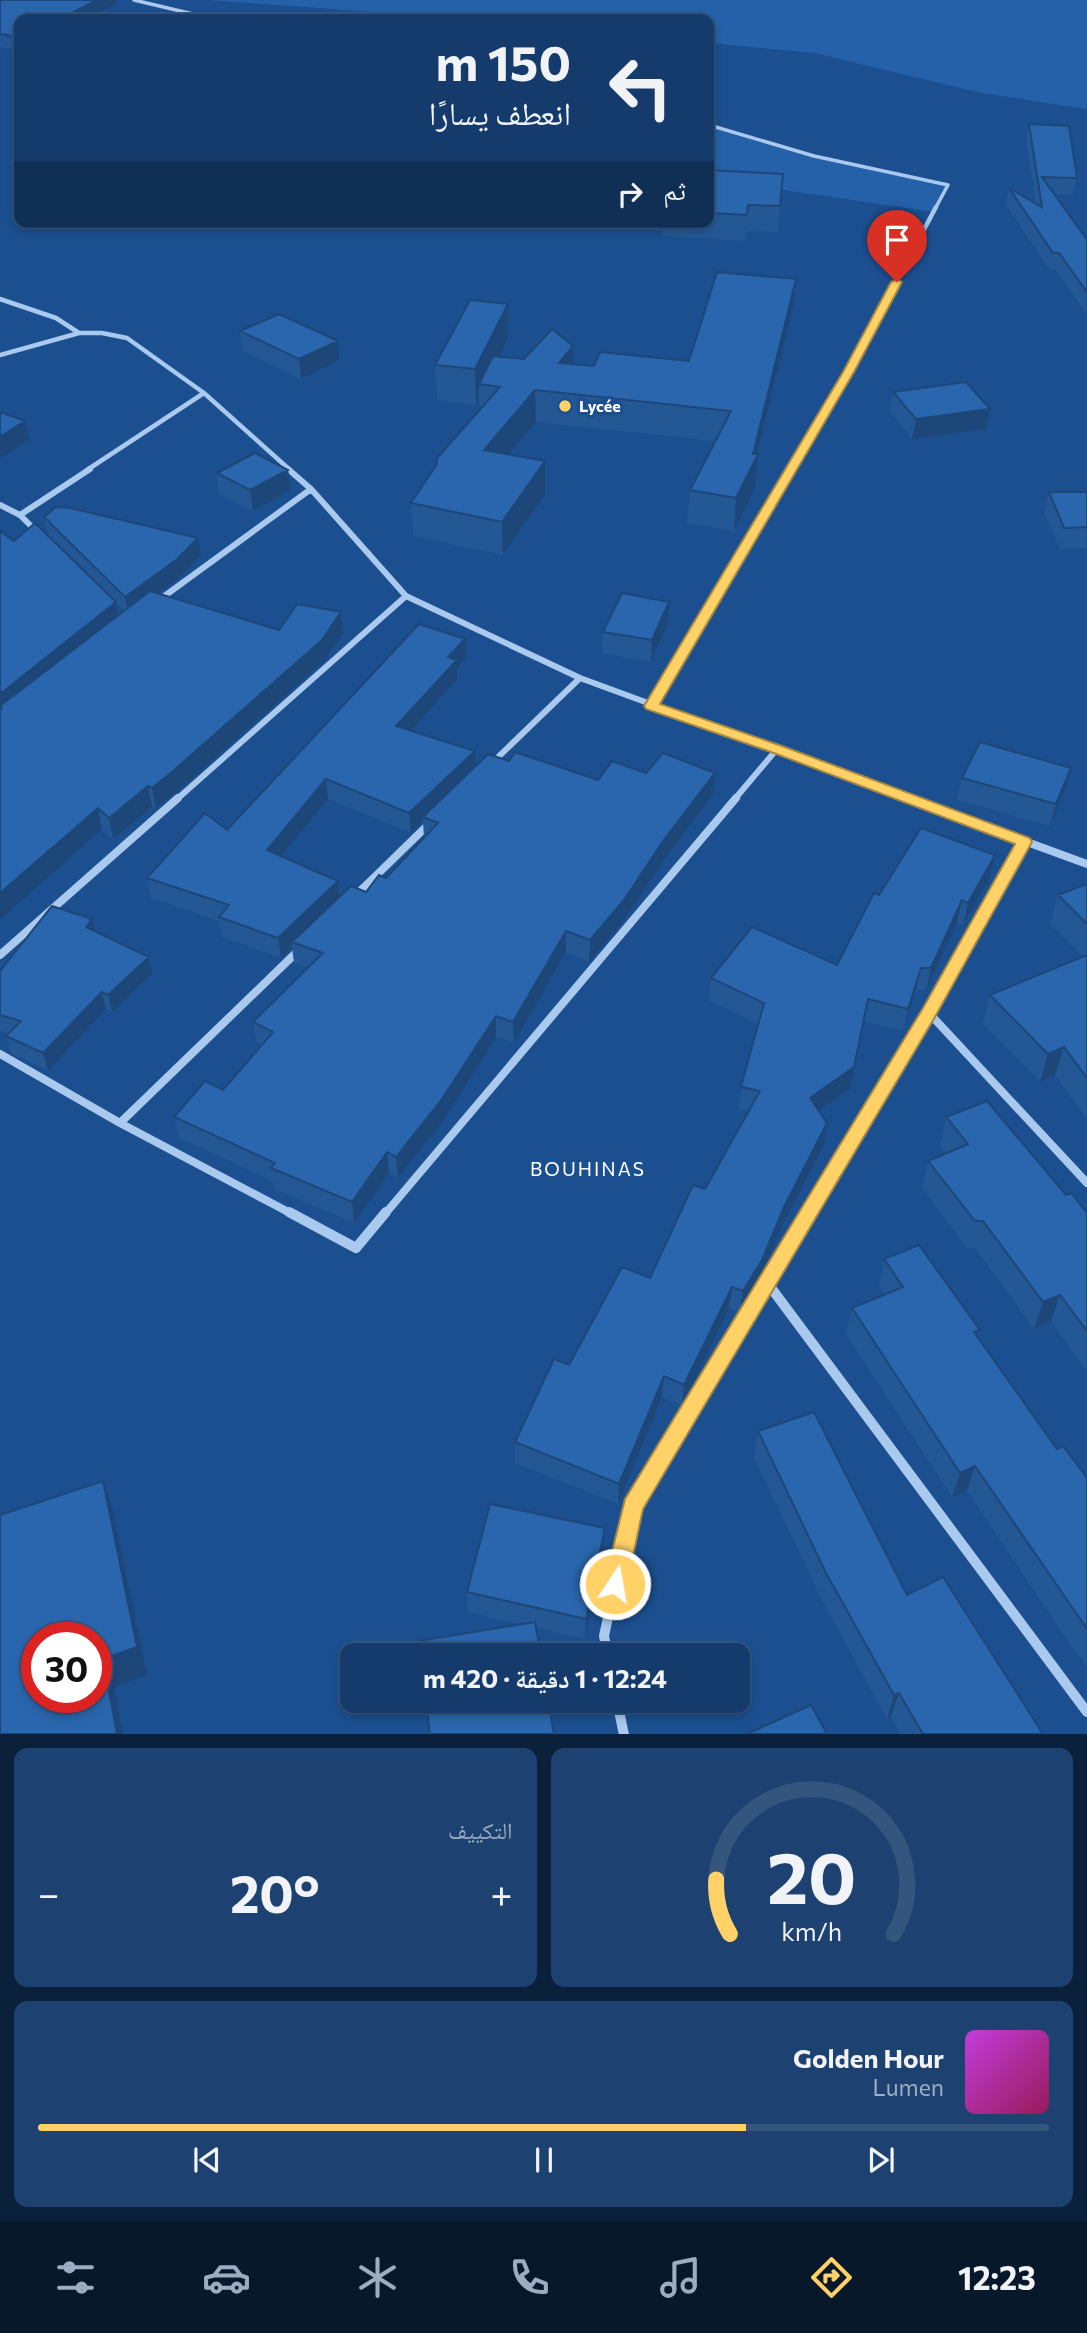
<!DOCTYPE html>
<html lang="ar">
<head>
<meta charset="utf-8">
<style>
  :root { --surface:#143b6b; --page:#1d4271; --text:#f1f3f6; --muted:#9dadc1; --line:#33557e; --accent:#ffd166 }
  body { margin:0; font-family:Commissioner,"Noto Naskh Arabic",sans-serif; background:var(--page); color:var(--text); direction:rtl; height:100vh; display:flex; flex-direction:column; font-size:26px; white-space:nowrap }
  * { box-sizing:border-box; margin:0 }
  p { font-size:23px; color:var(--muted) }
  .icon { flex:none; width:38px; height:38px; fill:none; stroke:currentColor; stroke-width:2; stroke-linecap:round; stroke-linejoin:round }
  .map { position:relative; height:1734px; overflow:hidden; direction:ltr }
  .panel { display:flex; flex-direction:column; gap:14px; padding:14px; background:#0b203b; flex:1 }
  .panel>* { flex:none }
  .guide { position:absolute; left:14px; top:14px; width:700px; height:214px; border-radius:14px; box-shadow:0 4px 10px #0003,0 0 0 2px var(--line); direction:rtl; background:#143b6b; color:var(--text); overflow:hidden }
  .speed { position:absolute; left:21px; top:1622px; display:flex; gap:14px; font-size:35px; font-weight:700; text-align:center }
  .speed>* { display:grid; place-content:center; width:91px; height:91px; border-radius:50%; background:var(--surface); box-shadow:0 4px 10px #0003,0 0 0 2px var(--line); line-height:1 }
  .speed .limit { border:10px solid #d22; background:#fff; color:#111 }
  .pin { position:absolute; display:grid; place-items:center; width:60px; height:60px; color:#fff; margin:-72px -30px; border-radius:50% 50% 50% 0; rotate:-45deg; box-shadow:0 0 7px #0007 }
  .pin .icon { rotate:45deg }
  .me { position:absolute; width:77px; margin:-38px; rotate:12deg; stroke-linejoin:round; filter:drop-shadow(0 0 5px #0008) }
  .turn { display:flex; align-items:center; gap:24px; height:147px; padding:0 28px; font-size:32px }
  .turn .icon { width:91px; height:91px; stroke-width:2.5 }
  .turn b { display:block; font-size:49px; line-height:60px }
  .then { display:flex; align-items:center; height:66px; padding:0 28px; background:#0003; gap:14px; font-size:26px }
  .big { font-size:52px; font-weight:700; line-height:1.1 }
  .panel .card { flex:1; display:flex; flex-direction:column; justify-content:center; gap:10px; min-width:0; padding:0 24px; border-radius:14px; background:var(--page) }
  .panel .dial { align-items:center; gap:0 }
  .dial svg { height:182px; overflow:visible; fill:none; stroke:var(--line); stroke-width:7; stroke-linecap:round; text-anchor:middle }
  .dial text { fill:var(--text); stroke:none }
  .song { display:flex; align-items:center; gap:21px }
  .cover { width:84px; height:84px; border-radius:10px; background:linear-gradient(135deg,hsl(290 70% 55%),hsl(330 70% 35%)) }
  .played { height:7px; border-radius:4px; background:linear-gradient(90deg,var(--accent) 70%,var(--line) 70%) }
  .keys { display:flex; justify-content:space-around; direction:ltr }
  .heat { display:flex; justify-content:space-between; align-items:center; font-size:38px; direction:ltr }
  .panel .tiles { flex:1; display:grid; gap:14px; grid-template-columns:1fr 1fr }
  .card:last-child { grid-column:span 2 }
  .trip { position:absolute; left:340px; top:1643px; width:410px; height:70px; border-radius:14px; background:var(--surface); box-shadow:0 4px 10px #0003,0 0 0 2px var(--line); font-weight:700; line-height:70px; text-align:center; direction:rtl }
  .tabs { display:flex; height:112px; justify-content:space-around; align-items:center; background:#08182b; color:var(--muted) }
  .tabs .icon { width:49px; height:49px }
  .tabs .active { color:var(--accent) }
  .tabs b { font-size:32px; color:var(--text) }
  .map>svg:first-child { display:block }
  .green { fill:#2461a8 }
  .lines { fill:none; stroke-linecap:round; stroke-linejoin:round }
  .street-far4 { stroke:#a9c9ee; stroke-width:3.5 }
  .street-far3 { stroke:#a9c9ee; stroke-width:4.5 }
  .street-far2 { stroke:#a9c9ee; stroke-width:6 }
  .street-far1 { stroke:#a9c9ee; stroke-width:8 }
  .street { stroke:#a9c9ee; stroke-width:10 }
  .wall { fill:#245895; fill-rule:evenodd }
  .shaded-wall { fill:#1d4779 }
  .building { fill:#2a66ad; stroke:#1d4779; stroke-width:2; fill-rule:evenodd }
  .route { fill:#ffd166; stroke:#a68842; stroke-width:2 }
  .poi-dot { fill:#ffd166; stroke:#1b4f8f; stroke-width:2.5 }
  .labels { text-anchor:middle; stroke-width:7; stroke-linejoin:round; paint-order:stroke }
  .far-poi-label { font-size:16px; font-weight:bold; fill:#fff; stroke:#1b4f8f; text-anchor:start }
  .neighbourhood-label { font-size:19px; letter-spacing:2px; fill:#fff; stroke:#1b4f8f }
</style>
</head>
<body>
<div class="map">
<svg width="1087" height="1735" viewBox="0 0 1087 1735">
  <rect width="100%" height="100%" fill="#1b4f8f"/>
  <path class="green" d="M209 0H1087V109L981 93 815 53 709 43V19H465Z
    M709 125 814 156 948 185 934 212 709 179Z"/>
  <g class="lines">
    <path class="street-far4" d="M134 0 214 19
      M709 125 814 156 948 185 935 209"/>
    <path class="street-far3" d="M0 299 56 318 79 333
      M0 355 79 333H102L127 338 204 393 290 470
      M87 470 204 393
      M790 470 848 372 936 207"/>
    <path class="street-far2" d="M288 469 311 489 406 596 580 678 912 800
      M0 505 20 515 36 531
      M20 515 90 469
      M159 600 311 489
      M651 706 791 469
      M492 763 580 678
      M176 800 406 596
      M734 800 777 749"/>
    <path class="street-far1" d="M907 798 1087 864
      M354 897 428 825
      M0 955 178 798
      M929 1013 1087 1183
      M0 1054 120 1123 292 1214
      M120 1123 300 949
      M385 1214 736 798
      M808 1214 929 1013 1024 842"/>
    <path class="street" d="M289 1212 356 1248 386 1212
      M766 1281 1087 1712
      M608 1656 604 1636 632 1506 809 1212
      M617 1701 624 1735"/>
  </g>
  <path class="wall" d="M0 0 116 4 88 19H19V50L0 47Z
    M1029 124 1077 178 1073 195 1054 194 1087 240V315L1056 270H1050L1006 205 1009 188 1036 203 1026 140Z
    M709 170 783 174 778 232 746 231 745 241 662 236V222H709Z
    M796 279 793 309 758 454 755 487 734 531 687 523 690 490 715 441 536 422 508 455 545 494 503 555 413 536 411 503 480 410 479 399 476 405 437 400 435 365 508 304V339L500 357 524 359 573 346V364L594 366 689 361Z
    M240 331 339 360 301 379 242 350Z
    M893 392 990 409 986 429 912 439 890 412Z
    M288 470 291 490 253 511 219 494 217 473Z
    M1049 492H1087V548L1060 549 1044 513Z
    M44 517 201 555 179 578 159 594 279 630 343 633 324 661 177 792 156 809 152 807 113 839 102 829 0 920V531L14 541 48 535ZM116 602 124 611 118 616Z
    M668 623 651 662 602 653 603 632Z
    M466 658 457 668V679L411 730 476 765 509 761 598 780 646 773 713 794 662 863 623 921 589 962 566 952 514 1043 496 1037 444 1120 398 1178 389 1173 354 1223 274 1189 273 1181 179 1138 174 1117 223 1090 261 1046 257 1043 253 1022 308 968 294 963 292 947 281 958 222 937 219 921 151 898 147 878 227 830ZM328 799 411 833 423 821 424 838 386 878 366 892 339 896 338 881 281 857Z
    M962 778 1065 790 1050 826 957 800Z
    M990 877 963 925 957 923 926 990H916L903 1031 864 1021 850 1089 819 1111 824 1145 781 1228 759 1281 740 1312 729 1308 682 1406 662 1397 618 1504 515 1463V1442L569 1365 650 1278 705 1189 748 1111 739 1109 741 1087 759 1024 709 1000 711 978 837 965 879 895Z
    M1087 884V1119L1055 1075 1040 1082 983 1024 990 995 1083 957 1050 924 1058 895Z
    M95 931 152 974 112 1012 106 1009 48 1071 11 1053 6 1036 9 1033 0 1031V971Z
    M946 1117 1066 1195 1087 1213V1371L1051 1321 1034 1329 975 1248H967L922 1188 928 1161 946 1153 940 1145Z
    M884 1259 978 1337 1057 1449 1087 1478V1666L1070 1644 967 1491 952 1497 846 1334 852 1308 885 1295 879 1285Z
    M758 1431 907 1595 1043 1734H901L891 1717 887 1719 821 1598 754 1457Z
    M604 1548 585 1639 468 1612 467 1592Z"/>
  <path class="shaded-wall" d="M97 0H116V4L88 19H67L66 16Z
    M796 279 793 309 757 456 758 454 755 487 734 531 736 498 753 454Z
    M508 304V339L486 385 479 384V399L476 405 475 369Z
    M338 341 339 360 301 379 299 359Z
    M573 346V377L559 394V363Z
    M535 390 536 422 485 482 484 450Z
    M990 409 986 429 912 439 916 419Z
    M25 421 29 440 0 458V437Z
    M545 461V494L503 555 502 522Z
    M288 470 291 490 253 511 250 490Z
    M198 538 201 555 179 578 129 616 125 597Z
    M116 602 119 622 0 707V694Z
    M669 602 668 623 651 662 652 640Z
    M341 612 343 633 324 661 177 792 156 809 152 788Z
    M465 639 466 658 457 668V679L398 745 396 726 448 657Z
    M475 751 476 771 423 817V821L411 833 409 813Z
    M1071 768 1065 790 1050 826 1056 804Z
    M715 773 713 794 662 863 623 921 589 962 590 940Z
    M326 779 328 799 269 871 267 850Z
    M148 786 152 807 113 839 109 818Z
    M98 808 102 829 0 920V893Z
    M995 855 990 877 963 925 968 903Z
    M338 881 340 901 292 942V947L281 958 278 938Z
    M962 900 957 923 926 990 931 968Z
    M92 919 96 936 86 927Z
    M566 931V952L514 1043 513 1022Z
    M149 957 152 974 112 1012 108 995Z
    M921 968 916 990 903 1031 908 1009Z
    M102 992 106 1009 48 1071 43 1053Z
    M868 999 850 1089 806 1120 810 1098Z
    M496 1016V1037L444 1120 398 1178 396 1157Z
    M1064 1047 1055 1075 1040 1082 1048 1054Z
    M827 1123 824 1145 781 1228 759 1281 740 1312 743 1291 784 1207Z
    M387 1152 389 1173 354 1223 352 1202Z
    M732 1287 729 1308 682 1406 684 1385Z
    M1060 1295 1051 1321 1034 1329 1043 1302Z
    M664 1376 662 1397 618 1504 619 1484Z
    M975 1466 967 1491 952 1497 960 1473Z
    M103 1481 113 1510 147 1675 114 1687 123 1734H117L103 1659Z
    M605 1528 604 1548 585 1639 586 1619Z
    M899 1693 891 1717 887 1719 894 1695Z"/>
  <path class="building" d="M0 0H97L66 16H62L56 19H19V37L0 34Z
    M1029 124 1069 126 1077 178 1042 177 1087 240V292L1059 253H1053L1009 188 1042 207Z
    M709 170 783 174 780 206 748 205 747 215 709 213Z
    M717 272 796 279 753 454H758L736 498 690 490 731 411 535 390 484 450 545 461 502 522 411 503 437 464V458L500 387 479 384 493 356 524 359 552 329 573 346 559 363 594 366 600 352 689 361Z
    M470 300 508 304 475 369 435 365Z
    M279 314 338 341 299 359 240 331Z
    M966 382 990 409 916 419 893 392Z
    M0 412 25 421 0 437Z
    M255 453 288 470 250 490 217 473Z
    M1049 492H1087V527L1064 528Z
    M56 507 70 508 198 538 176 560 125 597 44 517Z
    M35 523 116 602 0 694V531L14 541Z
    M150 591 279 630 297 604 341 612 322 640 173 771 152 788 148 786 109 818 98 808 0 893V710L2 708 0 706Z
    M622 593 669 602 652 640 603 632Z
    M419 624 465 639 448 657 457 660 396 726 475 751 409 813 326 779 267 850 338 881 278 938 219 917 229 905 147 878 205 813 227 830Z
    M980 742 1071 768 1056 804 962 778Z
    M515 752 598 780 612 761 646 773 663 753 715 773 663 841 624 900 590 940 566 931 513 1022 496 1016 442 1099 396 1157 387 1152 352 1202 271 1168 275 1163 174 1117 205 1081 223 1090 273 1032 253 1022 323 953 292 942 351 886 366 892 379 875 386 878 438 823 423 817 488 754 509 761Z
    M921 828 995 855 968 903 962 900 931 968H921L908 1009 868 999 854 1067 810 1098 827 1123 784 1207 762 1260 743 1291 732 1287 684 1385 664 1376 619 1484 515 1442 554 1359 569 1365 622 1267 650 1278 693 1185 705 1189 760 1091 741 1087 764 1003 711 978 752 927 837 965 874 893 879 895Z
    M1087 884V924L1058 895Z
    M52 906 92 919 86 927 149 957 108 995 102 992 43 1053 6 1036 21 1021 0 1015V971Z
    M1087 955V1078L1064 1047 1048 1054 990 995Z
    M987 1101 1066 1195 1071 1193 1087 1213V1331L1060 1295 1043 1302 983 1221H975L928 1161 968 1144 946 1117Z
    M919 1245 980 1330 974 1332 1057 1449 1063 1446 1087 1478V1629L975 1466 960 1473 852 1308 903 1287 884 1259Z
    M814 1412 907 1595 943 1577 1043 1734H923L899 1693 894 1695 826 1573 758 1431Z
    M103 1481 137 1647 103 1659 117 1734H0V1515ZM37 1638H96V1698H37Z
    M490 1504 605 1528 586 1619 467 1592Z
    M535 1622 541 1656H420L419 1641Z
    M426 1701H548L554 1734H430Z
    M811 1705 827 1734H747Z"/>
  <path class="route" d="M897 279 902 282 854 372 660 704 782 746 1030 838 1032 842 935 1017 643 1509 627 1584 623 1592 615 1595 607 1592 604 1584 625 1499 923 1008 1015 844 771 752 646 709 644 706 843 372 891 282Z"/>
  <circle class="poi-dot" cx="565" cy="406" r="7"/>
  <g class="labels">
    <g class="far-poi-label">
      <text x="579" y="412">Lycée</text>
    </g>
    <g class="neighbourhood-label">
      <text x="588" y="1176">BOUHINAS</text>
    </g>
  </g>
</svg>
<div class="speed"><div class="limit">30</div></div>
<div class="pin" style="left:897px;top:282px;background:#d93025"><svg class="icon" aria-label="arrive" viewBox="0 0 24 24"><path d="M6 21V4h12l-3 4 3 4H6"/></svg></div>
<svg class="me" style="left:615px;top:1584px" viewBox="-20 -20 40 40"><circle r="17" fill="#ffd166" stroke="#fff" stroke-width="3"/><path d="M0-11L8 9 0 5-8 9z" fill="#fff"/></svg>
<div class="trip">12:24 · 1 دقيقة · 420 m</div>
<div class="guide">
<div class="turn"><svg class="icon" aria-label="left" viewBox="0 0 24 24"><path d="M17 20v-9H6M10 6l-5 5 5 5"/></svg><div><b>150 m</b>انعطف يسارًا</div></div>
<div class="then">ثم<svg class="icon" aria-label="right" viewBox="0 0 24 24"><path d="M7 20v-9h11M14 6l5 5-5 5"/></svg></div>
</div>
</div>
<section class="panel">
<div class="tiles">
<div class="card dial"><svg viewBox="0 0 100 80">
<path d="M14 69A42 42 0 1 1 86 69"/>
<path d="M14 69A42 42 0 0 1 8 45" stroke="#ffd166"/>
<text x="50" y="56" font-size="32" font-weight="700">20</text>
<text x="50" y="72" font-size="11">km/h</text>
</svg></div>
<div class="card"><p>التكييف</p>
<div class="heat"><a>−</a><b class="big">20°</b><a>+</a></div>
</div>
<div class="card">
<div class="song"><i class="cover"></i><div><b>Golden Hour</b><p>Lumen</p></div></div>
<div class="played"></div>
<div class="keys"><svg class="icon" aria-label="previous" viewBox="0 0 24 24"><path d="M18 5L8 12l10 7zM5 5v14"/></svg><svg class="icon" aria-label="pause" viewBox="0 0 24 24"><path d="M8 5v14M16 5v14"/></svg><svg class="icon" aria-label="next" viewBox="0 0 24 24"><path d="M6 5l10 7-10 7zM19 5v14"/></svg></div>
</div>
</div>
</section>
<nav class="tabs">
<b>12:23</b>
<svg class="icon active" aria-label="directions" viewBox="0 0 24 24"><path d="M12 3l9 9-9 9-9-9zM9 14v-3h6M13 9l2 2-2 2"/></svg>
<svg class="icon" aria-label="music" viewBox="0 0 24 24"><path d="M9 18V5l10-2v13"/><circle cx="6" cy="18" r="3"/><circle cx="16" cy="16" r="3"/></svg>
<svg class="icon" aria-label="phone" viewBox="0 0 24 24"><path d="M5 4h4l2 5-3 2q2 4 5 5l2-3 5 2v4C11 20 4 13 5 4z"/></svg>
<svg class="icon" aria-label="climate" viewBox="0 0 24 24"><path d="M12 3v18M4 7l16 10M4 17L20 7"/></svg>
<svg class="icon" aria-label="car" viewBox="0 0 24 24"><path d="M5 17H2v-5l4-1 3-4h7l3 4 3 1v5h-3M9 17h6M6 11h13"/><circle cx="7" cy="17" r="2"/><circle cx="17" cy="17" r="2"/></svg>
<svg class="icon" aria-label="filters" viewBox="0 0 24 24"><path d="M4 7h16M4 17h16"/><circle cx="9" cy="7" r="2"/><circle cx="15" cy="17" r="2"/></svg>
</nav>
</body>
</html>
